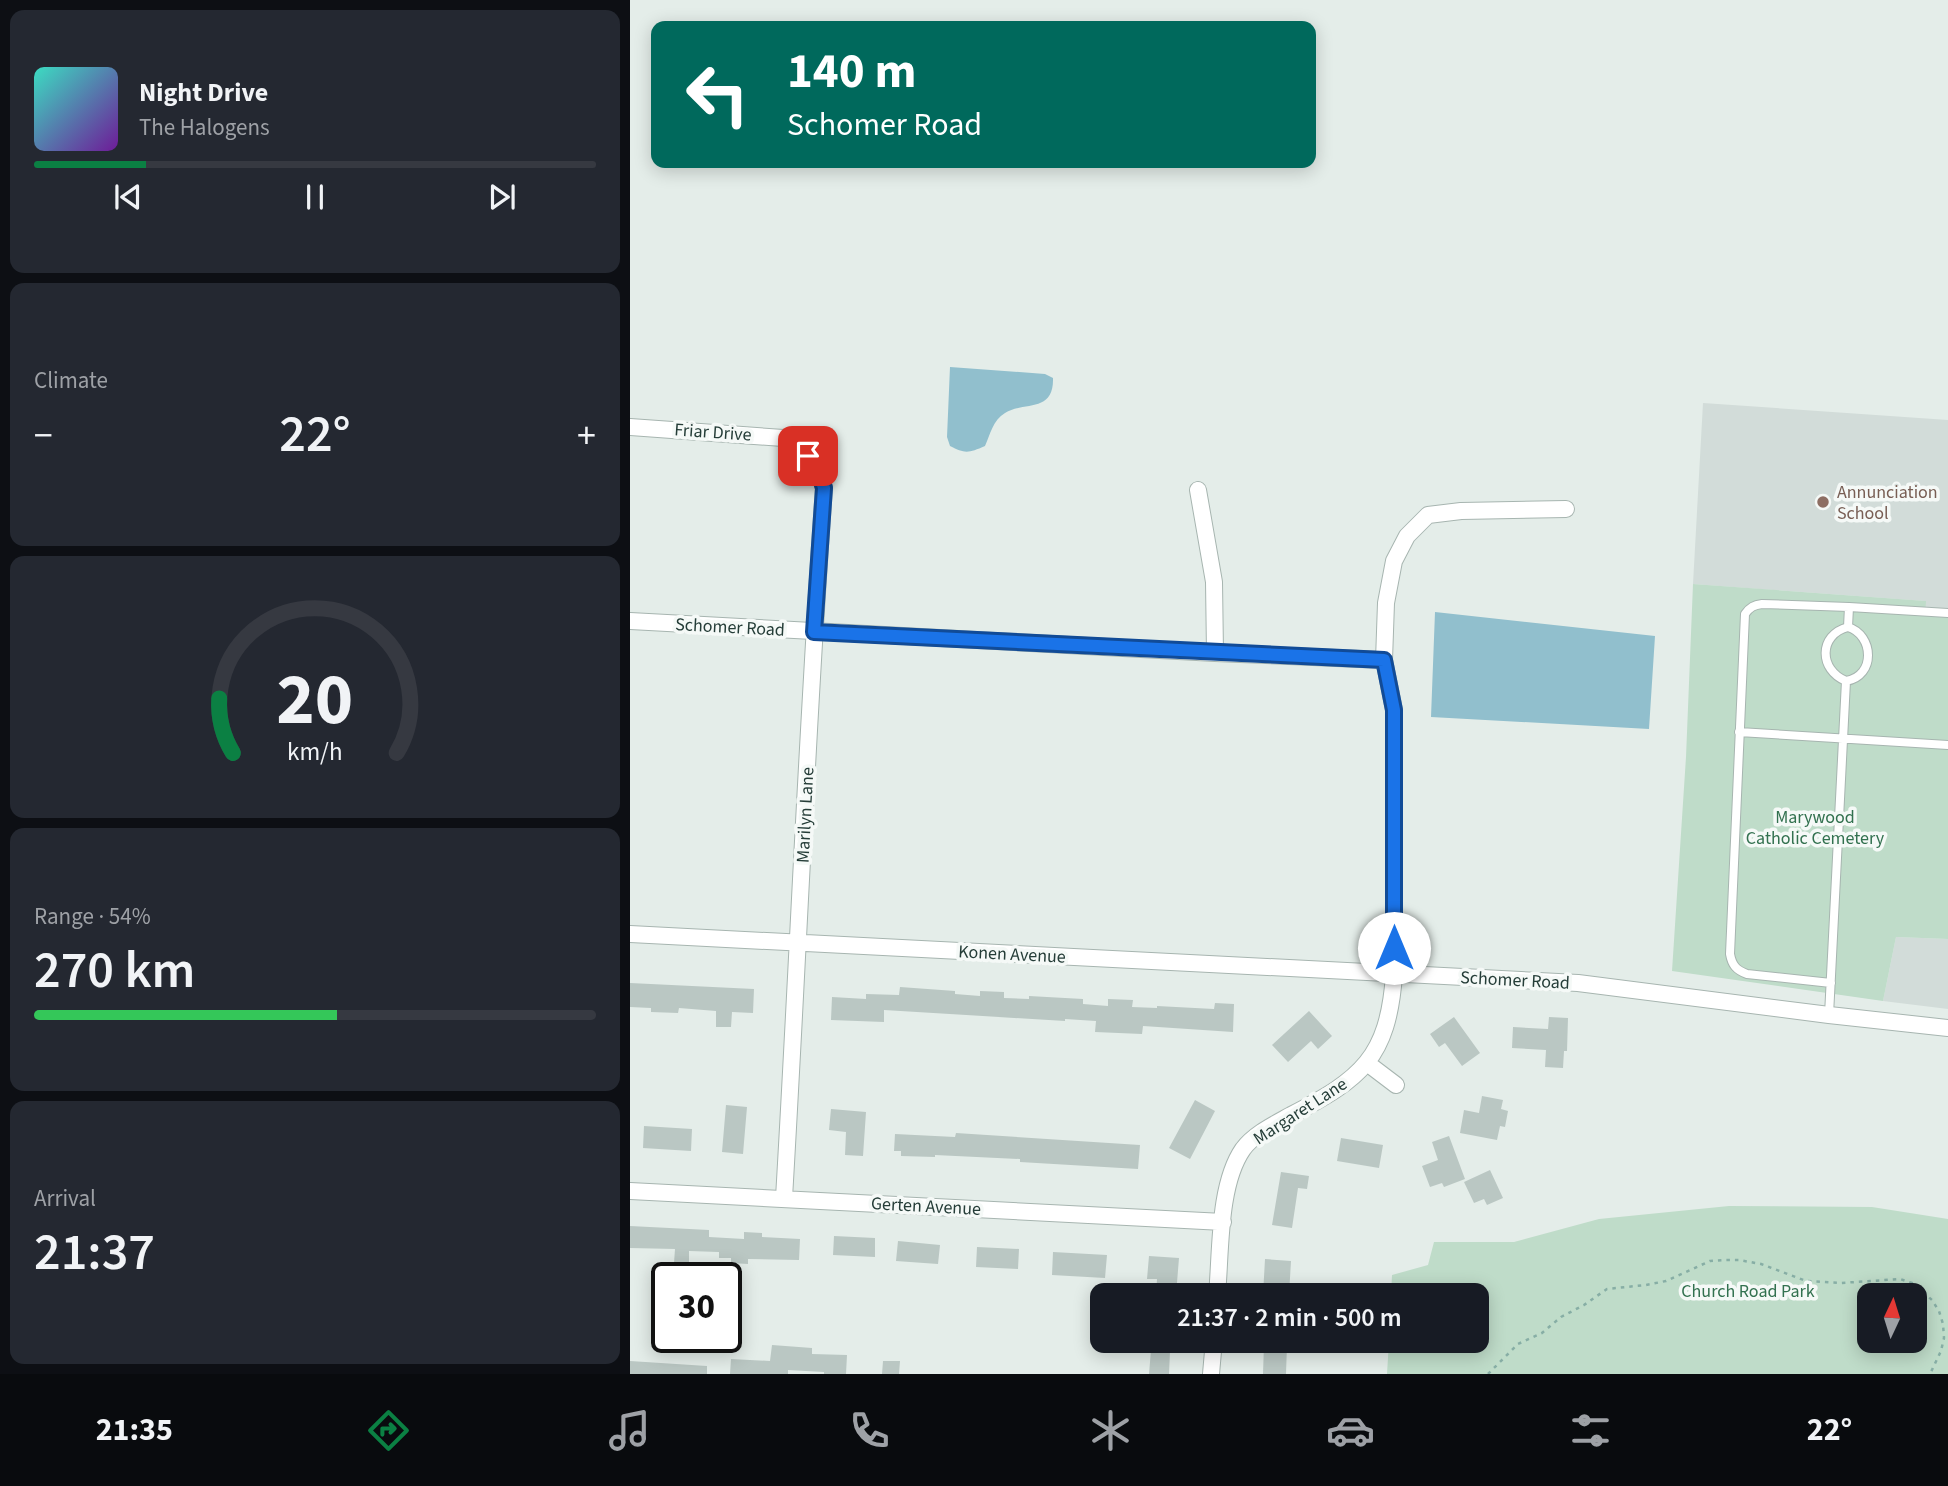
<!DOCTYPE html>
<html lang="en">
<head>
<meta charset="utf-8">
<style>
  :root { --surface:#171b24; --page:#242831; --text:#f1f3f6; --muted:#9ea1a6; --line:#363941; --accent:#0b8043 }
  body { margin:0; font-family:"Source Sans 3",sans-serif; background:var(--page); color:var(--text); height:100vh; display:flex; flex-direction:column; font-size:26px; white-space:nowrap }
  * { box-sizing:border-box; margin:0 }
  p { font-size:23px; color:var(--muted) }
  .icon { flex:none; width:38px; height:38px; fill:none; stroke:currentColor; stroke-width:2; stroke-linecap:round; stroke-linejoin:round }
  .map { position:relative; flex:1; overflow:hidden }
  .side { display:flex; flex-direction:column; gap:10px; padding:10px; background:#0d0f14; width:630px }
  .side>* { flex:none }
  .banner { position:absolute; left:21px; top:21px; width:665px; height:147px; border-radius:14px; box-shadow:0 4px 18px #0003; background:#00695c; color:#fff; overflow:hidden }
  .needle { width:46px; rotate:4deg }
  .buttons { position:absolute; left:1227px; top:1283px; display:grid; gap:14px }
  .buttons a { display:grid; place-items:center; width:70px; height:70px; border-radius:14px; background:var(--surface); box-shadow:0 4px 18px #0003; font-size:35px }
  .speed { position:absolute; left:21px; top:1262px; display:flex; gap:14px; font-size:35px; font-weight:700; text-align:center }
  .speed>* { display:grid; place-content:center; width:91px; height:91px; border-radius:50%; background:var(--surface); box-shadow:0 4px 18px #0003; line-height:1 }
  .speed .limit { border:4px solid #111; border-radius:10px; background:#fff; color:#111 }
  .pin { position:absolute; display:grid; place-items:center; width:60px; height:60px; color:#fff; margin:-30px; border-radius:14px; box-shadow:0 4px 10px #0006 }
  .me { position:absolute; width:77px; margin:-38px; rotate:0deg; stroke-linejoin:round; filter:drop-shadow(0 0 5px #0008) }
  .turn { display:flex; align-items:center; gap:24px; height:147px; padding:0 21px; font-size:32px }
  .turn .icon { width:91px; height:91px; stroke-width:2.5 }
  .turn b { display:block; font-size:49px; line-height:60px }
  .big { font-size:52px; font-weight:600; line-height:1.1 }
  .side .widget { flex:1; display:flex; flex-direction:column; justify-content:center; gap:10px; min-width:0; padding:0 24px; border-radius:14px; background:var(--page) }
  .side .dial { align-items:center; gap:0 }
  .dial svg { height:182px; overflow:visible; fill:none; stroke:var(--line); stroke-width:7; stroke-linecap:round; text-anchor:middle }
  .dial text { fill:var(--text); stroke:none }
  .song { display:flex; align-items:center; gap:21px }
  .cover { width:84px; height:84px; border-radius:10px; background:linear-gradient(135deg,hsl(170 70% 55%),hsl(280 70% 35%)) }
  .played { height:7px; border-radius:4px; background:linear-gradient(90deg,var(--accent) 20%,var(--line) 20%) }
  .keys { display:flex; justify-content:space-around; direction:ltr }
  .heat { display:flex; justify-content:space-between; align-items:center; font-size:38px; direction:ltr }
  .charge { height:10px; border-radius:5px; background:linear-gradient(90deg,#34c759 54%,var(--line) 0) }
  .trip { position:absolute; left:460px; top:1283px; width:399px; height:70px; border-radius:14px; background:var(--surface); box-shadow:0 4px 18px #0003; font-weight:600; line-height:70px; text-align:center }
  .dock { display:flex; height:112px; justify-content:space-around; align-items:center; background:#090b0e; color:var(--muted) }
  .dock .icon { width:49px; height:49px }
  .dock .active { color:var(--accent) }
  .dock b { font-size:32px; color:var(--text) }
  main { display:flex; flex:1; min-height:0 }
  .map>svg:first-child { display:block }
  .built { fill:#d2dcd9 }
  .green { fill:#bfdcc9; fill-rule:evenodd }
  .water { fill:#91bfcd }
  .building { fill:#bac7c3 }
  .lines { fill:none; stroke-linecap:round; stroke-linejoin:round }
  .lane-casing { stroke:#a7b5b0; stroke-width:10 }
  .street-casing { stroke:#a7b5b0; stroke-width:18 }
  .path { stroke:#87aea5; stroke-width:2.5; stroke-dasharray:3.5 5; stroke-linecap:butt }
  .lane { stroke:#fff; stroke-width:8 }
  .street { stroke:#fff; stroke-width:16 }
  .route-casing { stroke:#114b97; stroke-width:18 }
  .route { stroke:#1a73e8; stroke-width:12 }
  .education-dot { fill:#8d6e63; stroke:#f5f9f7; stroke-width:2.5 }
  .labels { text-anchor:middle; stroke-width:7; stroke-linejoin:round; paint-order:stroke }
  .street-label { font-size:18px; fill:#253d38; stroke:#f5f9f7 }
  .education-label { font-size:18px; fill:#785e54; stroke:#f5f9f7; text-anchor:start }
  .park-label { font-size:18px; fill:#32714f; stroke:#f5f9f7 }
</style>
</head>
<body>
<main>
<section class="side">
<div class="widget">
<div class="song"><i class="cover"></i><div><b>Night Drive</b><p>The Halogens</p></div></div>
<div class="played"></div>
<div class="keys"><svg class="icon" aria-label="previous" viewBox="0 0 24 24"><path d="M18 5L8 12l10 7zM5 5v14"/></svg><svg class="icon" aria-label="pause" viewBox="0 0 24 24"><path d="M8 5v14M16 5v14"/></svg><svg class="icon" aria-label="next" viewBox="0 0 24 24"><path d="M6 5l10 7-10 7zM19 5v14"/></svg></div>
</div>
<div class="widget"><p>Climate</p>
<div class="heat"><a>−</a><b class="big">22°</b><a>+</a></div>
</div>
<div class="widget dial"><svg viewBox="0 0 100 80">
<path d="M14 69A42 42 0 1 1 86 69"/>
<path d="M14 69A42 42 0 0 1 8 45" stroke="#0b8043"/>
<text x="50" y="56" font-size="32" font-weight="700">20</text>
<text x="50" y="72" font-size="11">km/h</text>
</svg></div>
<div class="widget"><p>Range · 54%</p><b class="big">270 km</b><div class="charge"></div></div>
<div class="widget"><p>Arrival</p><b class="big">21:37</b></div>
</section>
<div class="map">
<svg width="1318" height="1374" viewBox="0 0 1318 1374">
  <rect width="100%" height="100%" fill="#e4ede9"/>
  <path class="built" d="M1073 403 1318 420V616L1295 615V601L1063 584Z
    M1266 937 1318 939V1009L1253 1001Z"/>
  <path class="green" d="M1063 584 1296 601 1295 615 1318 616V939L1266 937 1253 1001 1042 971 1056 757Z
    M1099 1206 1242 1207 1318 1219V1374H757L759 1341 847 1340V1295H761L762 1275 798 1265 804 1242H884L969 1219ZM1239 1295H1284V1340H1239Z"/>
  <path class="water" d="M320 367 415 374 423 378C424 413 395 401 375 413 363 420 360 435 355 446 339 453 335 454 320 446L317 437Z
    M805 612 1025 636 1019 729 801 717Z"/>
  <path class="building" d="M0 983 124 989 123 1013 102 1012 101 1027H86V1011L49 1008 48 1013 21 1012V1008L0 1007Z
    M270 987 325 991V994L350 996V991L374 992V998L399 999V996L453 999V1004L478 1006V999L503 1000 502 1007 527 1008V1006L584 1009 585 1003 604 1004 603 1032 513 1026 512 1034 465 1032 466 1021 435 1019V1021L254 1010V1022L201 1020 202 997 236 999V994L269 995Z
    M679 1011 702 1036 688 1049 681 1041 658 1062 642 1045Z
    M824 1017 850 1053 832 1066 815 1043 809 1047 800 1034Z
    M919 1017 938 1018 937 1051H934L933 1068 915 1067 916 1050 882 1048 883 1027 918 1029Z
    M852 1096 873 1100 871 1109 878 1111 875 1127 870 1126 867 1140 830 1133 834 1110 849 1113Z
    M565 1100 585 1111 560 1159 539 1148Z
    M96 1105 117 1107 113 1154 92 1152Z
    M201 1109 236 1112 233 1156 215 1155 216 1132 199 1130Z
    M14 1126 62 1129 61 1151 13 1148Z
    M326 1133 510 1145 508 1169 390 1162V1159L305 1155V1157L271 1156V1151H264L265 1134 325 1137Z
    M819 1136 835 1179 814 1187 812 1183 800 1187 792 1166 808 1160 802 1142Z
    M711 1138 753 1145 749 1168 707 1161Z
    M860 1170 873 1198 857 1205 854 1199 844 1203 834 1182Z
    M651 1172 679 1176 677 1189 668 1188 662 1228 642 1225Z
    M0 1226 79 1230V1237L114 1239V1232L132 1233V1237L170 1239 169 1260 118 1259V1264L101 1263V1258H89V1252L59 1251V1263H44L45 1249 0 1248Z
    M204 1236 245 1238V1257L203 1255Z
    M268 1241 310 1245 308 1264 266 1261Z
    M347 1247 389 1249 388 1269 346 1267Z
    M423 1252 477 1255 475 1278 422 1275Z
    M519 1256 549 1258 546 1295H526L527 1279H517Z
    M635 1259 661 1261 659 1295H633Z
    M634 1344 657 1345 656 1374H633Z
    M142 1345 182 1348V1354L217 1355 216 1374H194V1372L158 1370V1374H100L101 1359 140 1361Z
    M521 1350 540 1351 539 1374H519Z
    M0 1361 77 1366V1374H0Z
    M253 1361H270L269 1374H252Z"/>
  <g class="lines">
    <g class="lane-casing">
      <path id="lane" d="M1216 681C1246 676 1244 635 1218 627
        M1109 732 1318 745
        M1201 983 1117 974C1106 970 1102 965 1100 954L1115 614C1120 607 1124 605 1132 604L1219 607 1318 613
        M1199 1015 1216 681C1189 670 1188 635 1218 627L1219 607"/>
    </g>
    <g class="street-casing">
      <path id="street" d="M0 427 153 438C175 449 187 465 194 488 177 724 168 961 154 1198
        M568 490 584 582 585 653
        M0 621 585 653 754 660
        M0 934 948 983 1199 1015 1318 1028
        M737 1063 766 1085
        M0 1191 593 1222
        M587 1295C591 1252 588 1185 613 1149 624 1134 645 1124 661 1115 731 1079 758 1058 764 975V710L754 660 756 603 764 561 777 536 798 515 831 511 936 509
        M581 1374 584 1340"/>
    </g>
    <path class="path" d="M858 1374 888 1344 912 1333 931 1317 954 1305 977 1289 1016 1285 1036 1281 1080 1261 1096 1260H1109L1131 1264 1176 1281 1211 1283 1270 1279 1282 1283 1302 1300 1309 1311 1313 1324 1314 1338 1311 1351 1300 1374"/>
    <use href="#lane" class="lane"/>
    <use href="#street" class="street"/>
  </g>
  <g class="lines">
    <g class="route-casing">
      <path id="route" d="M178 456 189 472 194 488 184 632 754 660 764 710V948"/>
    </g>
    <use href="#route" class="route"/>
  </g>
  <circle class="education-dot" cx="1193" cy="502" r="7"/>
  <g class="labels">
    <g class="street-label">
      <text transform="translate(83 432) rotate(4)" y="6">Friar Drive</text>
      <text transform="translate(100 627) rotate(3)" y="6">Schomer Road</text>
      <text transform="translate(175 815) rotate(-87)" y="6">Marilyn Lane</text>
      <text transform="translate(382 954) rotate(3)" y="6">Konen Avenue</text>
      <text transform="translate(885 980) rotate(3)" y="6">Schomer Road</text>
      <text transform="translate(670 1111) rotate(-33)" y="6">Margaret Lane</text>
      <text transform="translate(296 1206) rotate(3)" y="6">Gerten Avenue</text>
    </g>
    <g class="education-label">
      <text x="1207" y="498">Annunciation<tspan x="1207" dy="21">School</tspan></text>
    </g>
    <g class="park-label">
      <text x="1185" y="823">Marywood<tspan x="1185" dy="21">Catholic Cemetery</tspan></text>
      <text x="1118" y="1297">Church Road Park</text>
    </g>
  </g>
</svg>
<div class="buttons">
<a><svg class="needle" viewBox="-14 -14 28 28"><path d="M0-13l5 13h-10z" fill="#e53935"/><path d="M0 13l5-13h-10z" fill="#9ea1a6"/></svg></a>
</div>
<div class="speed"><div class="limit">30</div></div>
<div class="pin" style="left:178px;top:456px;background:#d93025"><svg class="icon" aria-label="arrive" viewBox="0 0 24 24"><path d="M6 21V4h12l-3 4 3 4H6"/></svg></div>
<svg class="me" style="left:764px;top:948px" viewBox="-20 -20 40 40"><circle r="19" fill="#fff"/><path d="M0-13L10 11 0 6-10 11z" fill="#1a73e8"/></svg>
<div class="trip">21:37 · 2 min · 500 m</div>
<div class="banner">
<div class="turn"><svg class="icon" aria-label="left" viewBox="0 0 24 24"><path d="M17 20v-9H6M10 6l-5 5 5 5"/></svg><div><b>140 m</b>Schomer Road</div></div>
</div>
</div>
</main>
<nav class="dock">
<b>21:35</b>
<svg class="icon active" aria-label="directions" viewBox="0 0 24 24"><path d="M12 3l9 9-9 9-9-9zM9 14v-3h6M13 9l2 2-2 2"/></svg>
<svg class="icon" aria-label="music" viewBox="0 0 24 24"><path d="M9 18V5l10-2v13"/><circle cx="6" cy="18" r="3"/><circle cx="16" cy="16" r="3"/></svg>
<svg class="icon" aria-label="phone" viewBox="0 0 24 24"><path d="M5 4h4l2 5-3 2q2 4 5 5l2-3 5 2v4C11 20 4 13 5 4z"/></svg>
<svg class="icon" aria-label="climate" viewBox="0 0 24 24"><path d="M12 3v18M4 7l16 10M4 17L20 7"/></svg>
<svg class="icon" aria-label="car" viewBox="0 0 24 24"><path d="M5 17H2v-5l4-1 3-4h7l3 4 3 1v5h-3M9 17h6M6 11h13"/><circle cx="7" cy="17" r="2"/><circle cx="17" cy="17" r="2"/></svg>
<svg class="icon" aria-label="filters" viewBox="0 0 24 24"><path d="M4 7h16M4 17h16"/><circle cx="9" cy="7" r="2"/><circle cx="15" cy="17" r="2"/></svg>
<b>22°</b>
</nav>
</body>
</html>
